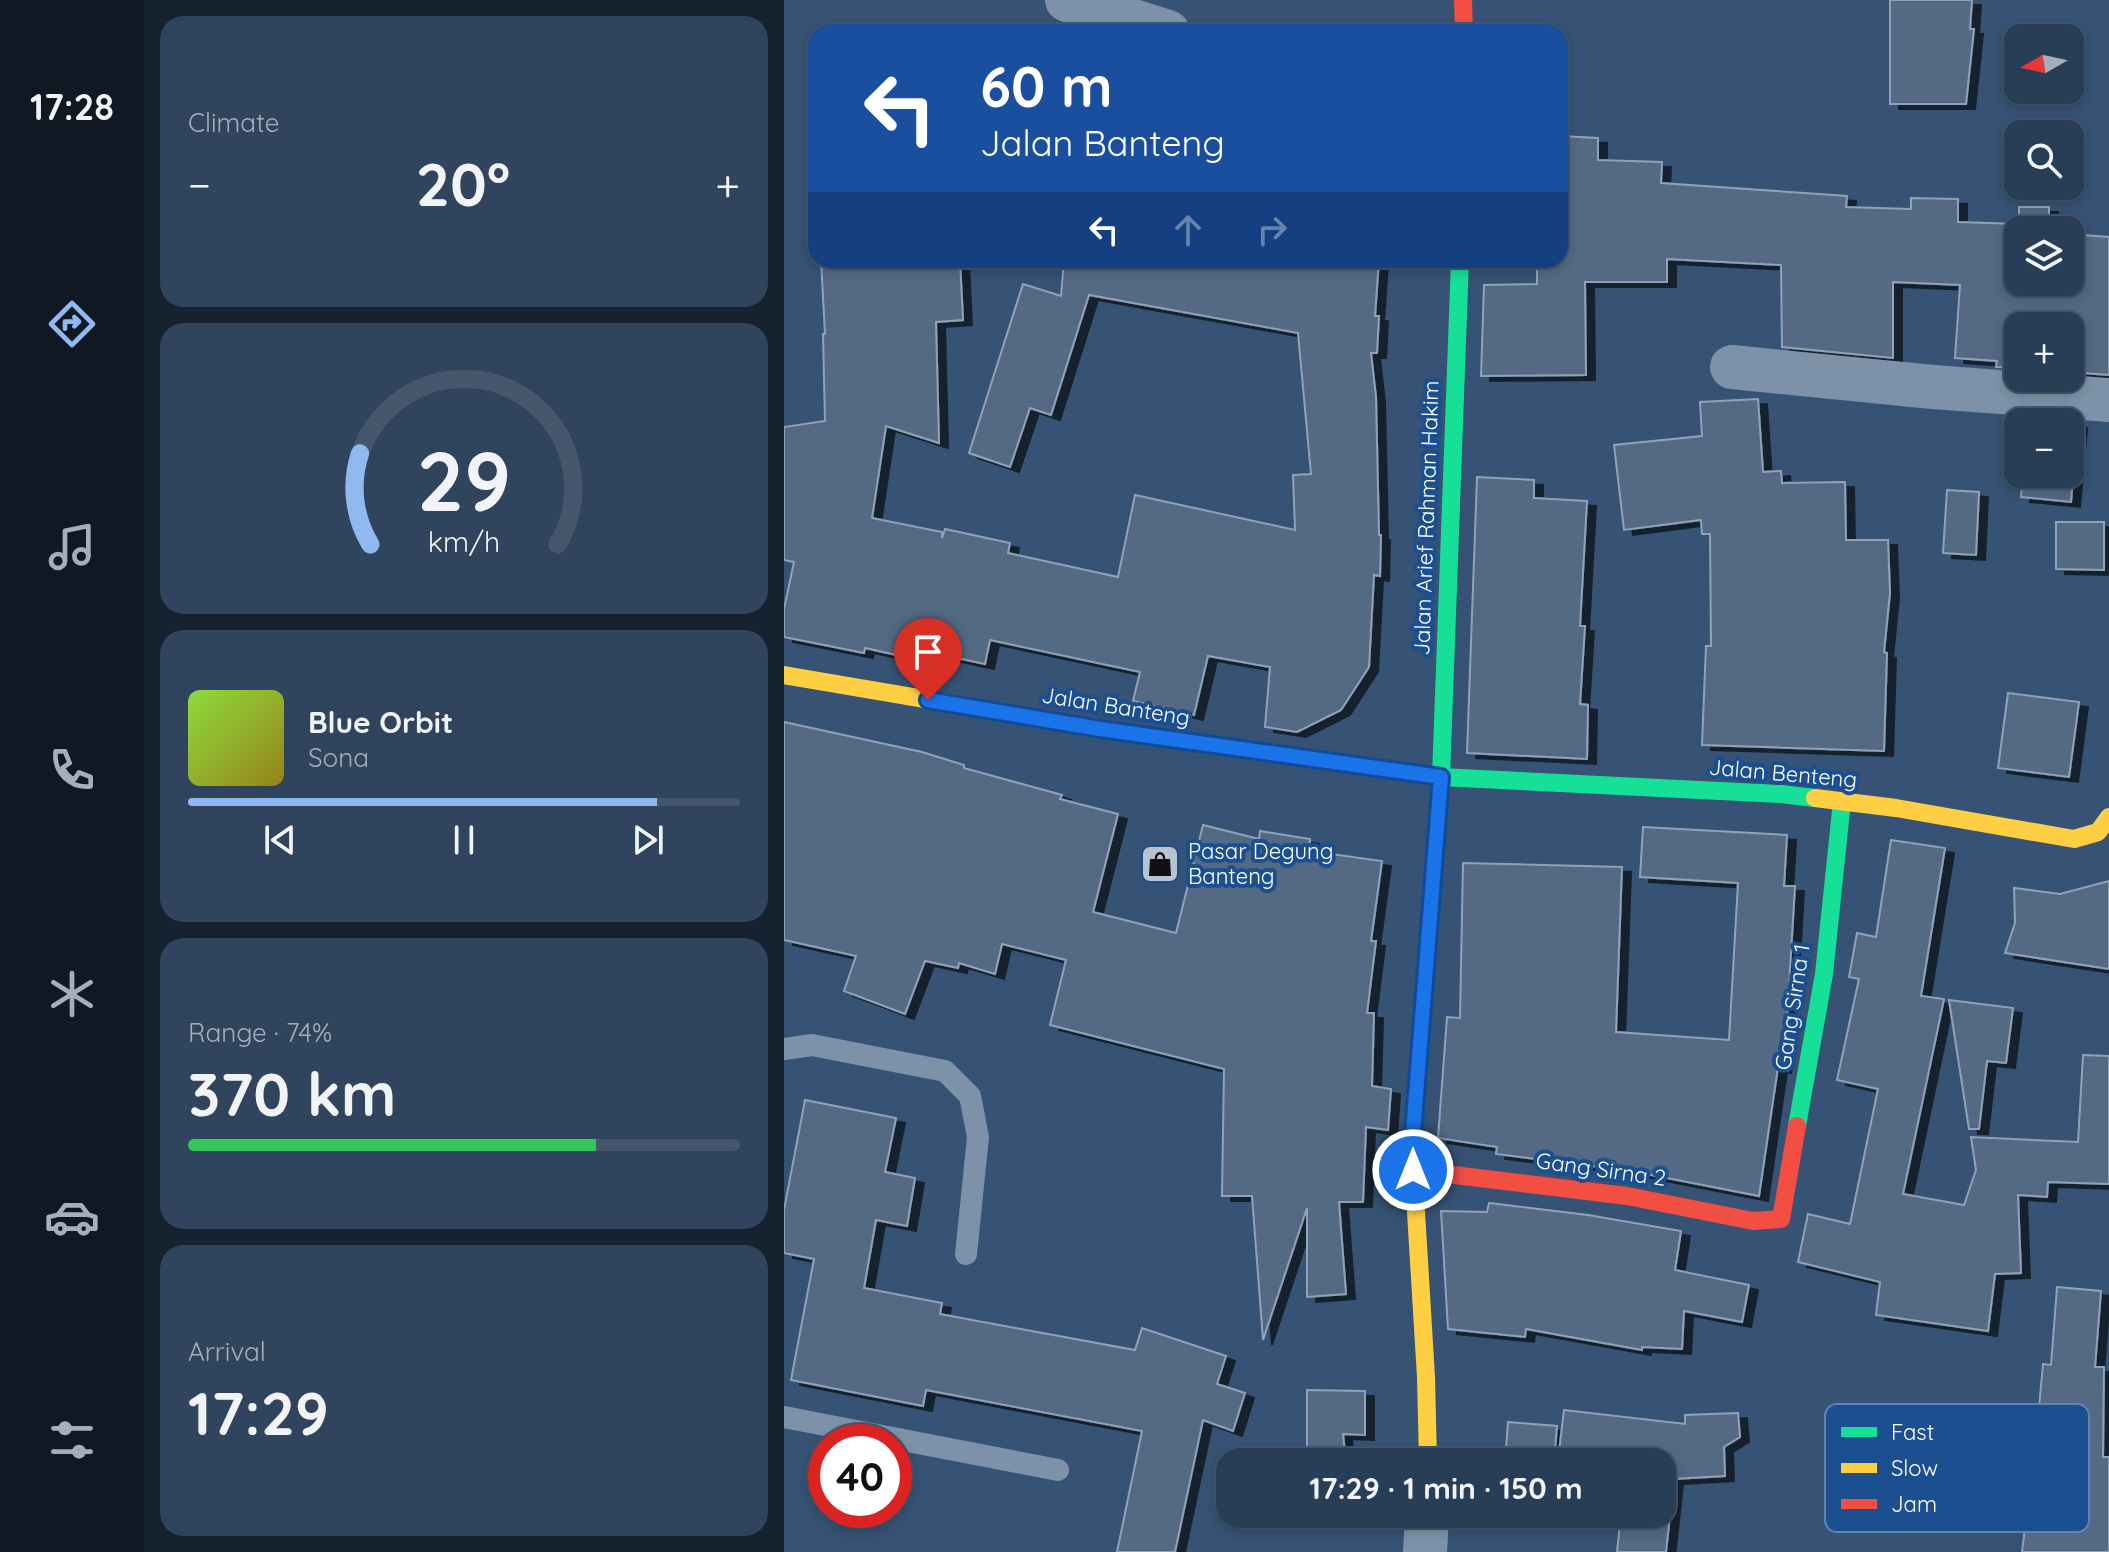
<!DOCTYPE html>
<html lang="en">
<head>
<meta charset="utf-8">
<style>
  :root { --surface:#283e57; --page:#30455d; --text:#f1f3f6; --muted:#a5aeba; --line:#44576d; --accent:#90b9f0 }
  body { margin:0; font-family:Quicksand,sans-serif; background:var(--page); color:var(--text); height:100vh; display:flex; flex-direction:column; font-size:30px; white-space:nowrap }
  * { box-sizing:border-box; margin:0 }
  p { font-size:26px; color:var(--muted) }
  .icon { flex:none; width:44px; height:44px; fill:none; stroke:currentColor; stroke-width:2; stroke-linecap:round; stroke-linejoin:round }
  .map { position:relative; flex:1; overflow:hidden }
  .drawer { display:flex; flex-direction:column; gap:16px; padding:16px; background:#162230; width:640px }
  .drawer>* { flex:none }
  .banner { position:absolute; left:24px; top:24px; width:760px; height:244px; border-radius:24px; box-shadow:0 4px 12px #0003,0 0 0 2px var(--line); background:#1a4fa0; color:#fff; overflow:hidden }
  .needle { width:52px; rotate:261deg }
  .buttons { position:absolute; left:1220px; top:24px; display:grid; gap:16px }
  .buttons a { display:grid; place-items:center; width:80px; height:80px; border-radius:16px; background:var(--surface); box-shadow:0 4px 12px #0003,0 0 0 2px var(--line); font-size:40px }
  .speed { position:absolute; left:24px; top:1424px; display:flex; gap:16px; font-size:40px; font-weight:700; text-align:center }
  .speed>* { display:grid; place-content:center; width:104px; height:104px; border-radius:50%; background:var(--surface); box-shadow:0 4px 12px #0003,0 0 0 2px var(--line); line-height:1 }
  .speed .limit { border:12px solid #d22; background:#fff; color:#111 }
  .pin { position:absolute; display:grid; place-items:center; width:68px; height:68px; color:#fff; margin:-82px -34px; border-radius:50% 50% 50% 0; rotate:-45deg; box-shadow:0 0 8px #0007 }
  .pin .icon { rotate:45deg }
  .me { position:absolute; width:88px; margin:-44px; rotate:0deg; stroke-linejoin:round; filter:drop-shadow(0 0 6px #0008) }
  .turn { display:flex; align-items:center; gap:28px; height:168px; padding:0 40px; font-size:36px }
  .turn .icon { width:104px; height:104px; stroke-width:2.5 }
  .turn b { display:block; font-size:56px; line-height:68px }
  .lanes { display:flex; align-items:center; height:76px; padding:0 40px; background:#0003; justify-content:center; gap:40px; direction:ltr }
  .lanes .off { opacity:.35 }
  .big { font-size:60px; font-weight:700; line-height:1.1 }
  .drawer .widget { flex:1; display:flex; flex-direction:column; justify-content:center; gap:12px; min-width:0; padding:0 28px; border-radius:24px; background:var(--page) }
  .drawer .dial { align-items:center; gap:0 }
  .dial svg { height:208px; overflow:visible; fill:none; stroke:var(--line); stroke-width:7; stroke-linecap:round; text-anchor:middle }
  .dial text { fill:var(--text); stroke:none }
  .song { display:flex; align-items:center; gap:24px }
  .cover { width:96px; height:96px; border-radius:12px; background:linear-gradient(135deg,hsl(90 70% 55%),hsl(50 70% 35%)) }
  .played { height:8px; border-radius:4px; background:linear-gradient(90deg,var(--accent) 85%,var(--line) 85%) }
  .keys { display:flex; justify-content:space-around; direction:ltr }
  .heat { display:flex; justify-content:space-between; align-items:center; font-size:44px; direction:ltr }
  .charge { height:12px; border-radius:6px; background:linear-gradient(90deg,#34c759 74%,var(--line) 0) }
  .trip { position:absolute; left:432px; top:1448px; width:460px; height:80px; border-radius:24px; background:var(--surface); box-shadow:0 4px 12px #0003,0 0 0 2px var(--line); font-weight:700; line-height:80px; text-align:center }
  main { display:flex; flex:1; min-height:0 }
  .tabs { display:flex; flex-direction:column; width:144px; justify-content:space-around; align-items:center; background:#101923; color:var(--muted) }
  .tabs .icon { width:56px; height:56px }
  .tabs .active { color:var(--accent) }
  .tabs b { font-size:36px; color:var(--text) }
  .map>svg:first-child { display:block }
  .building { fill:#526984; stroke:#92a2b6; stroke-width:2; filter:url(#shadow) }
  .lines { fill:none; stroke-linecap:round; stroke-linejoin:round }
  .lane { stroke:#7d92a8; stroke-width:22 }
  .street { stroke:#7d92a8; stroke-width:44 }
  .fast { stroke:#16e098; stroke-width:18 }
  .slow { stroke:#ffcf43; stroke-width:18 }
  .jam { stroke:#f24e42; stroke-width:18 }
  .route-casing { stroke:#114b97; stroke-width:20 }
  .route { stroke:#1a73e8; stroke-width:14 }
  .labels { text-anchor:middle; stroke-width:8; stroke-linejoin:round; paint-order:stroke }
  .street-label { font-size:22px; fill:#fff; stroke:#1b4f8f }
  .poi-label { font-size:22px; fill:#fff; stroke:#1b4f8f; text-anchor:start }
  .key { fill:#1b4f8f; stroke:#5f84b1; stroke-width:2 }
  .key-label { font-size:22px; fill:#fff }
</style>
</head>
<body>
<main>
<nav class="tabs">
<b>17:28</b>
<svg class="icon active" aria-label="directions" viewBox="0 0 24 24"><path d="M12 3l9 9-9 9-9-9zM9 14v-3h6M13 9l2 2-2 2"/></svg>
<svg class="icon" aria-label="music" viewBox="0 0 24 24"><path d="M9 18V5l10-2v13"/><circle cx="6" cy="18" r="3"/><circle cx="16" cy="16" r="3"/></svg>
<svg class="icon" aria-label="phone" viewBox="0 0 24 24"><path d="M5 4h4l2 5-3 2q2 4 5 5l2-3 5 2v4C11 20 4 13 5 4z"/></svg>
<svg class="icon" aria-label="climate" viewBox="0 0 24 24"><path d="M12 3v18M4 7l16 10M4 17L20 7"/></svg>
<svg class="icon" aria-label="car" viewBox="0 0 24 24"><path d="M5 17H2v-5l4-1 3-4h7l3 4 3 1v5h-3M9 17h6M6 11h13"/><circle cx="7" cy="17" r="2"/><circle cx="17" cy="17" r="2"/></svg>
<svg class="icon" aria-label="filters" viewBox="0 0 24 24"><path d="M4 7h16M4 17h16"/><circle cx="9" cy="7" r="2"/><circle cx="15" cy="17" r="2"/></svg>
</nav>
<section class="drawer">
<div class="widget"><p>Climate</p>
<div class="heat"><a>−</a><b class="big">20°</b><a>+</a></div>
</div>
<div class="widget dial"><svg viewBox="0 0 100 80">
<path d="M14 69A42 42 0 1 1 86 69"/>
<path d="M14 69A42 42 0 0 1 10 34" stroke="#90b9f0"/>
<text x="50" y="56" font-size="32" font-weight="700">29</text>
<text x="50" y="72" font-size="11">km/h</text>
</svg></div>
<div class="widget">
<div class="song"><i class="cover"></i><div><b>Blue Orbit</b><p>Sona</p></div></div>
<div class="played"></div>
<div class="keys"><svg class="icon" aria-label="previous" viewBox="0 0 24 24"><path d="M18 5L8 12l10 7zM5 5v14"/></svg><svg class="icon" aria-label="pause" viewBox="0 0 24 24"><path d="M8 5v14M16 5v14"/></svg><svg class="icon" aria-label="next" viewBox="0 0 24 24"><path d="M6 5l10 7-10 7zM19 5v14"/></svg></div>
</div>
<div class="widget"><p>Range · 74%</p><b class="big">370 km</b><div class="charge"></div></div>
<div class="widget"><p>Arrival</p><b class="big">17:29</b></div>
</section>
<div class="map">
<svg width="1325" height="1552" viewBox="0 0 1325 1552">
  <defs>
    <filter id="shadow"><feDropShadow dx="9" dy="5" stdDeviation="0" flood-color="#0009"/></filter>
  </defs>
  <rect width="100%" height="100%" fill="#365274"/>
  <path class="building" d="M1106 0H1188L1186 29H1190L1182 104H1106Z
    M776 136 814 138V160L878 162 877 183 1063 196 1062 207 1127 209V198L1174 199V222L1235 224V207H1265V230H1234V282H1286V234L1325 237V375L1286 372V326H1234V368L1212 367 1213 361 1171 358 1176 285 1109 282V358L998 347 997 265 883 259V282H801L802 375 697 376 700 285 753 284V260H776Z
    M37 260H176L179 320 152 322 155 443 102 426 88 518 158 532V538L161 529 226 543 224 553 334 577 351 495 511 530 509 475 527 474 514 333 305 295 267 415 246 408 226 467 185 453 239 284 277 296 280 260H595L591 316H595L593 353H587L592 397 595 535H597L596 576 590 575 585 667 557 710 513 732 481 727 486 667 424 656 410 715 349 701 356 672 206 640 201 664 141 651 139 661 81 648 80 653 0 637V609L10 562 0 560V427L41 421 39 334H41Z
    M974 399 979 472 997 471 998 483 1061 482 1062 540H1104L1106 593 1100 652 1103 653 1100 751 918 745 922 646H927L926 534H918L917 520 840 530 830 445 918 436 916 402Z
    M1286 422 1294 423 1287 502 1237 497 1239 474H1286Z
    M693 477 750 480V498L803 501 796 626H801L796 704 804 705 803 759 683 753Z
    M1163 490 1195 492 1192 555 1159 553Z
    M1272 522H1320V570L1272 569Z
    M1224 693 1295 702 1285 777 1214 768Z
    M0 722 138 752 180 765V768L278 795 276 799 334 814 309 912 392 933 419 825 475 839 476 831 526 839 525 851 598 861 587 941H592L583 1013H590L588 1086 607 1089 604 1130 582 1127 579 1202H555L562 1294 523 1297V1208L479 1340 468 1196H438L440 1069 266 1025 282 960 218 944 211 974 175 963 174 968 141 961 121 1014 60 991 72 956 0 940Z
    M859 827 1003 835 1000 886H1011L1001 1053 998 1068 994 1067 975 1196 847 1171 712 1154 713 1147 654 1138 663 1017 676 1018 679 863 838 867 832 1032 945 1040 954 883 856 877Z
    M1107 840 1161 848 1137 996 1160 999 1119 1194 1180 1205 1192 1170 1187 1137 1294 1142 1299 1055 1325 1056V1184L1264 1182 1263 1197 1234 1195 1237 1273 1211 1274 1204 1331 1092 1315 1096 1282 1014 1262 1024 1214 1066 1224 1094 1089 1053 1080 1075 979 1065 977 1073 933 1092 937Z
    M1325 881V969L1221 953 1231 923 1230 888 1276 894Z
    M1165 1000 1229 1008 1222 1063 1203 1061 1195 1129H1185Z
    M21 1100 112 1118 101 1172 131 1178 123 1226 92 1220 80 1288 158 1303 156 1314 351 1350 358 1328 442 1356 433 1384 461 1393 449 1431 419 1420 391 1552H333L358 1431 142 1390 139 1406 7 1380 30 1259 0 1253V1210Z
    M705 1203 804 1215 897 1231 891 1270 965 1285 958 1322 900 1311 898 1349 858 1347V1350L742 1329 741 1337 664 1329 657 1211 703 1212Z
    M1273 1287 1317 1291 1311 1367H1320L1319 1457H1325V1552H1238L1242 1520 1266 1522 1273 1443 1252 1441 1259 1364 1267 1365Z
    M523 1390 581 1391V1435L559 1434 562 1462H492V1458L523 1456Z
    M780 1410 901 1424V1415L954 1413 956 1437 940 1447 941 1476 890 1479 882 1552H833L837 1514H878V1462H843V1460L775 1452Z
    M724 1422 773 1426 770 1462H721Z"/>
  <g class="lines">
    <path class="lane" d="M0 1049 28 1045 161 1071 186 1096 194 1137 182 1254
      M0 1417 274 1470"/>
    <path class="street" d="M283 0 384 32
      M948 367 1149 387 1325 400
      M641 1552 643 1514"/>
    <path class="fast" d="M607 770 657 777 997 794 1031 798
      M637 1038 657 777 676 260
      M1013 1126 1040 974 1058 801"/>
    <path class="slow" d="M0 675 316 729 607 770
      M1031 798 1112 808 1290 839 1314 832 1325 817
      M637 1038 628 1146 642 1377 644 1462"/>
    <path class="jam" d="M679 0 680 32
      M629 1170 843 1196 969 1221 997 1219 1013 1126"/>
  </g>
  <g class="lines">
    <g class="route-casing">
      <path id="route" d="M144 700 316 729 657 777 628 1146 629 1170"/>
    </g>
    <use href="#route" class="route"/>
  </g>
  <defs>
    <g id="shop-square" transform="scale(2)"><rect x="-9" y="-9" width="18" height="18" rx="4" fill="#b9c2ce" stroke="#1b4f8f"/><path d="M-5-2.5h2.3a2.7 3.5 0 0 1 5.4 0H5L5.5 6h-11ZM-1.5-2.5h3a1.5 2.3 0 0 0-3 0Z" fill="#111"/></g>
  </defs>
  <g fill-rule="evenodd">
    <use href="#shop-square" x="376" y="864"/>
  </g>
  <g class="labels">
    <g class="street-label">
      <text transform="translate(642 518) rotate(-88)" y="8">Jalan Arief Rahman Hakim</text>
      <text transform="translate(332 706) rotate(9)" y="8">Jalan Banteng</text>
      <text transform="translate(999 773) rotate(5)" y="8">Jalan Benteng</text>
      <text transform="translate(1008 1007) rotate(-81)" y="8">Gang Sirna 1</text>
      <text transform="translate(817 1169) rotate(8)" y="8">Gang Sirna 2</text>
    </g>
    <g class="poi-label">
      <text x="404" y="859">Pasar Degung<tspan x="404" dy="25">Banteng</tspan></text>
    </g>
  </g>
  <rect x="1041" y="1404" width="264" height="128" rx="12" class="key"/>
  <rect x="1057" y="1427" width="36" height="10" fill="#16e098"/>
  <rect x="1057" y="1463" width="36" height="10" fill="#ffcf43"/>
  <rect x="1057" y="1499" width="36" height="10" fill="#f24e42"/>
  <g class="key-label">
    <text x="1107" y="1440">Fast</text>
    <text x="1107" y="1476">Slow</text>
    <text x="1107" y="1512">Jam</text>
  </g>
</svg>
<div class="buttons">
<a><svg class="needle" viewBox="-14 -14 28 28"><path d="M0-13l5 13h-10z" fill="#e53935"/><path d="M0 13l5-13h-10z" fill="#a5aeba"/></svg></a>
<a><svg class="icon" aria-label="search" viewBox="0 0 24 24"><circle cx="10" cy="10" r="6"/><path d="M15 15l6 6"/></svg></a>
<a><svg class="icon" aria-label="layers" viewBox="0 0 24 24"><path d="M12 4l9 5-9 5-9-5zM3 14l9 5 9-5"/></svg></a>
<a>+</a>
<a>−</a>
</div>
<div class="speed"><div class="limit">40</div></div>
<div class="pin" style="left:144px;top:700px;background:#d93025"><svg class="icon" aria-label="arrive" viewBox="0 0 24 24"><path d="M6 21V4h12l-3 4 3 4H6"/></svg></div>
<svg class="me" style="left:629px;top:1170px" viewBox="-20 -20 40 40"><circle r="17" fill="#1a73e8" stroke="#fff" stroke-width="3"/><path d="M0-11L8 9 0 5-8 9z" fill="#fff"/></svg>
<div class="trip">17:29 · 1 min · 150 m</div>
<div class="banner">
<div class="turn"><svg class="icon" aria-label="left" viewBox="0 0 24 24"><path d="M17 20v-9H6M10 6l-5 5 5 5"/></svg><div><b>60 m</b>Jalan Banteng</div></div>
<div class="lanes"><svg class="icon" aria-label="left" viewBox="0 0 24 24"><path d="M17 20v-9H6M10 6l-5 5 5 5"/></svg><svg class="icon off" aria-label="ahead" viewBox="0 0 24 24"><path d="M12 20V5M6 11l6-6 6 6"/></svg><svg class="icon off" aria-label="right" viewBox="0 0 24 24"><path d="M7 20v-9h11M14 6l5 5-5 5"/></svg></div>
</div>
</div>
</main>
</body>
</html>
